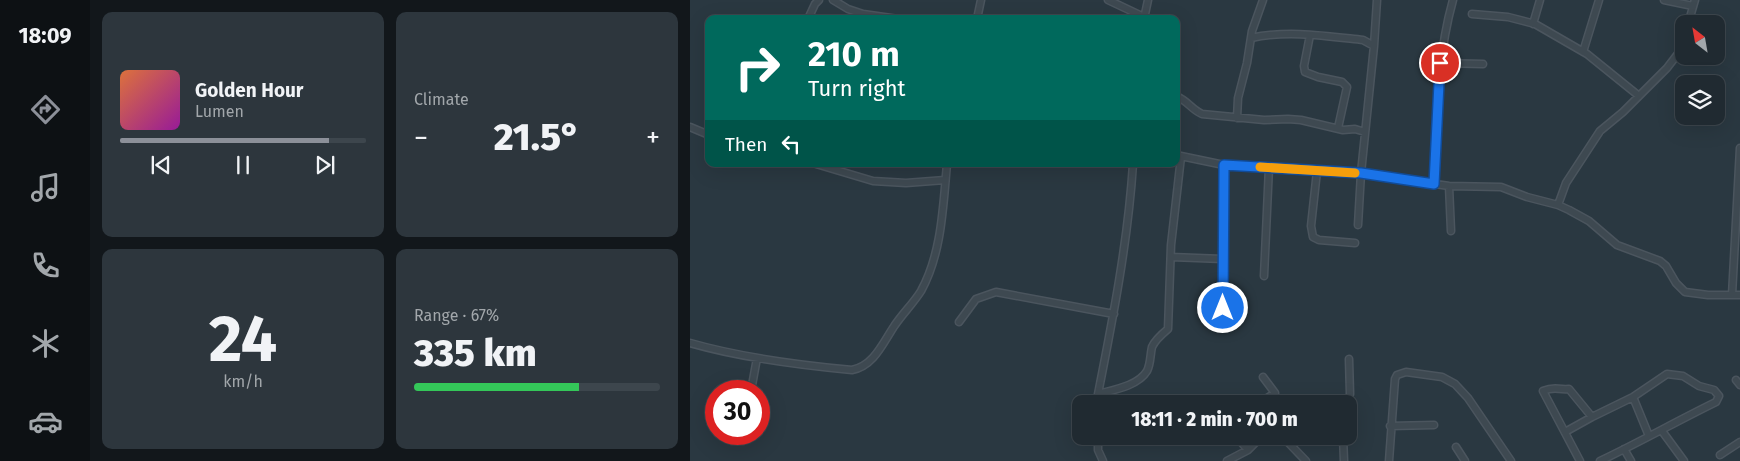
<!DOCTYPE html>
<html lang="en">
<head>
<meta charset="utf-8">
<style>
  :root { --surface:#202a31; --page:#2d363d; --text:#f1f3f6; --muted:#a2a7ab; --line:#3d464d; --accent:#8c9099 }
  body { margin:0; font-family:"Fira Sans",sans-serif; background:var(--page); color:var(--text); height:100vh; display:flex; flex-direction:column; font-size:19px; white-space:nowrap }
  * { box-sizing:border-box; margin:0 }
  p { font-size:16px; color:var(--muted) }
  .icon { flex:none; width:28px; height:28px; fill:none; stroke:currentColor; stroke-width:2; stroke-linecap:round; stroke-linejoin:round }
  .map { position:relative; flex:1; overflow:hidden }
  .drawer { display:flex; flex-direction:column; gap:12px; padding:12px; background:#12171b; width:600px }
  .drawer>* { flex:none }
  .guide { position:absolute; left:15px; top:15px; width:475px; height:152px; border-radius:10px; box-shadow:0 5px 20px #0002,0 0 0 1px var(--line); background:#00695c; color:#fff; overflow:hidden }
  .needle { width:32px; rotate:329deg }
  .controls { position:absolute; left:985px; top:15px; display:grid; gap:10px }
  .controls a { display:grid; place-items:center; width:50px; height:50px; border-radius:10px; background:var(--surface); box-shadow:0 5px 20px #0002,0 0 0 1px var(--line); font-size:25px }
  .speed { position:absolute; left:15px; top:380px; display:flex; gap:10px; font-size:25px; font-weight:700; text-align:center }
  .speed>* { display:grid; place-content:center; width:65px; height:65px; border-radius:50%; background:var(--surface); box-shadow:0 5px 20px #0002,0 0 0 1px var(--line); line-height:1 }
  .speed .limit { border:8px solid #d22; background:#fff; color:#111 }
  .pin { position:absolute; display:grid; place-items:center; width:42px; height:42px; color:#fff; margin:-21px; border:2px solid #fff; border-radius:50%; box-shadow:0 1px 5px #0007 }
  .me { position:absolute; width:55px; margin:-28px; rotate:0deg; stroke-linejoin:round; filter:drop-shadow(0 0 4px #0008) }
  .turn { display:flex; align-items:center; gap:18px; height:105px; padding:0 20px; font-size:22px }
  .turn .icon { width:65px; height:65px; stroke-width:2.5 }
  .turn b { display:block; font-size:35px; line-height:42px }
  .then { display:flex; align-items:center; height:48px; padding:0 20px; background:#0003; gap:10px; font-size:19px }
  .big { font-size:38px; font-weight:800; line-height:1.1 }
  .drawer .card { flex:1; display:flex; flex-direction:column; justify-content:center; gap:8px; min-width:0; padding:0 18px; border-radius:10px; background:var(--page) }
  .drawer .dial { align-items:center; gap:0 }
  .dial b { font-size:65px; line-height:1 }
  .song { display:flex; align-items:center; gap:15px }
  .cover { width:60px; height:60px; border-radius:8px; background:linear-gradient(135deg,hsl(20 70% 55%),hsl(300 70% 35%)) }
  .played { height:5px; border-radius:2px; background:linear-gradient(90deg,var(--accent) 85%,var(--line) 85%) }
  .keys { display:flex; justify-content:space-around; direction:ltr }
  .heat { display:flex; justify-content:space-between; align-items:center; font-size:28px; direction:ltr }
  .charge { height:8px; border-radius:4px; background:linear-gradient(90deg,#34c759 67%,var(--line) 0) }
  .drawer .tiles { flex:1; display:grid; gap:12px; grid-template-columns:repeat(2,1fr) }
  .trip { position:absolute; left:382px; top:395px; width:285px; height:50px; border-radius:10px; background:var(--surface); box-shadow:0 5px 20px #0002,0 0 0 1px var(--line); font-weight:800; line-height:50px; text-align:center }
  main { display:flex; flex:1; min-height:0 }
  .tab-bar { display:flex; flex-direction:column; width:90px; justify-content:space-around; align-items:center; background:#0d1114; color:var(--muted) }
  .tab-bar .icon { width:35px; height:35px }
  .tab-bar .active { color:var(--accent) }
  .tab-bar b { font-size:22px; color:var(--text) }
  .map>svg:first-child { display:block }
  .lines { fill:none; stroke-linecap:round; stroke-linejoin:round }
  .minor-casing { stroke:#4b555e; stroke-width:9 }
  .minor { stroke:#3e4951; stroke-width:6 }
  .route-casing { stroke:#114b97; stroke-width:12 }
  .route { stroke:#1a73e8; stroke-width:9 }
  .slow { stroke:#f59e0b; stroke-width:9 }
</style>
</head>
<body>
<main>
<nav class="tab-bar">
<b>18:09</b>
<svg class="icon active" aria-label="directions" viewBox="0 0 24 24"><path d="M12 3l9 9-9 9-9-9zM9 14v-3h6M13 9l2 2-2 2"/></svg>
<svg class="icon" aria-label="music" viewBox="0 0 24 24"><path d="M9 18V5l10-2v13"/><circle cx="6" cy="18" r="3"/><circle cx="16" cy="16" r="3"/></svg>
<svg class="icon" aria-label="phone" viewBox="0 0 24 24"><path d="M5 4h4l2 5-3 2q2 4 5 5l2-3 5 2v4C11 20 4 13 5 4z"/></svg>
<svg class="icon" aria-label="climate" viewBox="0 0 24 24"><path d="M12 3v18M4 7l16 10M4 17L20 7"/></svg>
<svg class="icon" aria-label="car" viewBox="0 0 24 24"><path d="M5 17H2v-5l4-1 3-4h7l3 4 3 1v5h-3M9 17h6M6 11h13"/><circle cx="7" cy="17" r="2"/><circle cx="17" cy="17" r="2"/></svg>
</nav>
<section class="drawer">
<div class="tiles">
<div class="card">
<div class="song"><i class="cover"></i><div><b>Golden Hour</b><p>Lumen</p></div></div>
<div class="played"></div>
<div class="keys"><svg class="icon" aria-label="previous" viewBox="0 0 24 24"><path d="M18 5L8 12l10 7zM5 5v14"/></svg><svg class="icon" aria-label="pause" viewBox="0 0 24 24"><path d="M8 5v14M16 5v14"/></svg><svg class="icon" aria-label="next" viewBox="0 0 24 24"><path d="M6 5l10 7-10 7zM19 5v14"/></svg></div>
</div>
<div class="card"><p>Climate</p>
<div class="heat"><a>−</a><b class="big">21.5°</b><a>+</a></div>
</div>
<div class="card dial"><b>24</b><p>km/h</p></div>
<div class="card"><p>Range · 67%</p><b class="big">335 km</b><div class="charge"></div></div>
</div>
</section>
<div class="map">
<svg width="1050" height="461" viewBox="0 0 1050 461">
  <rect width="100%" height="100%" fill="#2a3841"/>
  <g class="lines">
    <g class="minor-casing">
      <path id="minor" d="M143 0 158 9 173 14 208 19
        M418 0 454 17
        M974 0 1003 6
        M782 14 818 17 845 24 897 54 949 96
        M118 19 125 4 129 0
        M287 19 291 0
        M454 19 458 0
        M843 24 850 0
        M998 24 1005 0
        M620 35 614 66 615 72 628 77 652 82 657 87 648 128
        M561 38C597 30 636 36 673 40L684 46
        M893 52 909 0
        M750 63 793 64
        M486 96C498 101 501 109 512 114L574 120 598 119 611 120 653 130 665 129 675 132
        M547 118 548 98 557 63 562 31 573 0
        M0 127 19 135
        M486 155 534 165 671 173 759 186 811 187 837 197 868 205 879 210 899 221 927 245 970 261 976 266 986 283 995 292 1018 295H1050
        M126 164 183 181 216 183 255 180
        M627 171 621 226 623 237 629 240 665 243
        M744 184C747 123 746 60 763 0
        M759 186 761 231
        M868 205 876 183 910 131 933 112 977 68 990 51 994 38
        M668 225 671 173 684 46 687 0
        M481 257 533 259
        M574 276 579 167
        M1042 295 1050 148
        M533 308 534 165
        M269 322 286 299 306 292 424 314
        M0 343C52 358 108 365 162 370 183 366 192 345 203 328 211 315 223 304 231 291 252 253 253 206 257 164
        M1046 380 1050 385
        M61 391 67 358
        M408 394C423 390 448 386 457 371 461 363 460 355 462 347 465 340 472 334 478 329L481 245 491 157
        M943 397 959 436
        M407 404 408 394C423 318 438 241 443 164
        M568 404 585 393 573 377
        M657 404 660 394 659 359
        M700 426 744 425
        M972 431 994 461
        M875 432 902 417 943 397 977 374 993 376 1009 386 1024 390 1029 396 1026 402C987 421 950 442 910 461
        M408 436V450L413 461
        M546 436 558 450
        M592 436 616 461
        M653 436 654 461
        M766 447 775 461
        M934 449 941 461
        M1030 455 1050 442
        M537 461 558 450 572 436
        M699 461 705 379 707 375 716 372 752 377 765 384 778 398 821 461
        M890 461 853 391C865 386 867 390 879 389L902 417"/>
    </g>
    <use href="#minor" class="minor"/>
  </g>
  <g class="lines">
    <g class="route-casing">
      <path id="route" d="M533 308 534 165 671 173 744 184 750 63"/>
    </g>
    <use href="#route" class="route"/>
    <path class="slow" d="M570 167 665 173"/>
  </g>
</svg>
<div class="controls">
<a><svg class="needle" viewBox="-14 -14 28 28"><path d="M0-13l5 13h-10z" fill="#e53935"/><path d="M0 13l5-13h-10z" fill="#a2a7ab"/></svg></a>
<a><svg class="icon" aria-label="layers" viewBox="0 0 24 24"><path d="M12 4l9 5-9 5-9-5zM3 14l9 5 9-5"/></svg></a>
</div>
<div class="speed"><div class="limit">30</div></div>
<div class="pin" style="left:750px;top:63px;background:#d93025"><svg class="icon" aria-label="arrive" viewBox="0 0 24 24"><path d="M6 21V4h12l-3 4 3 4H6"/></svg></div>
<svg class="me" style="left:533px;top:308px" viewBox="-20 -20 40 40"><circle r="17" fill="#1a73e8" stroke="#fff" stroke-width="3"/><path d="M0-11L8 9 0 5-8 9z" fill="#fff"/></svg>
<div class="trip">18:11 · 2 min · 700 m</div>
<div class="guide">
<div class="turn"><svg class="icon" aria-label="right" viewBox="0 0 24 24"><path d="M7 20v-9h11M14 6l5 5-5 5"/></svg><div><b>210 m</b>Turn right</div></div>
<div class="then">Then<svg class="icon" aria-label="left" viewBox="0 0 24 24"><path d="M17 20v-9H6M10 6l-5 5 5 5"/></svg></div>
</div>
</div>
</main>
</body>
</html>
